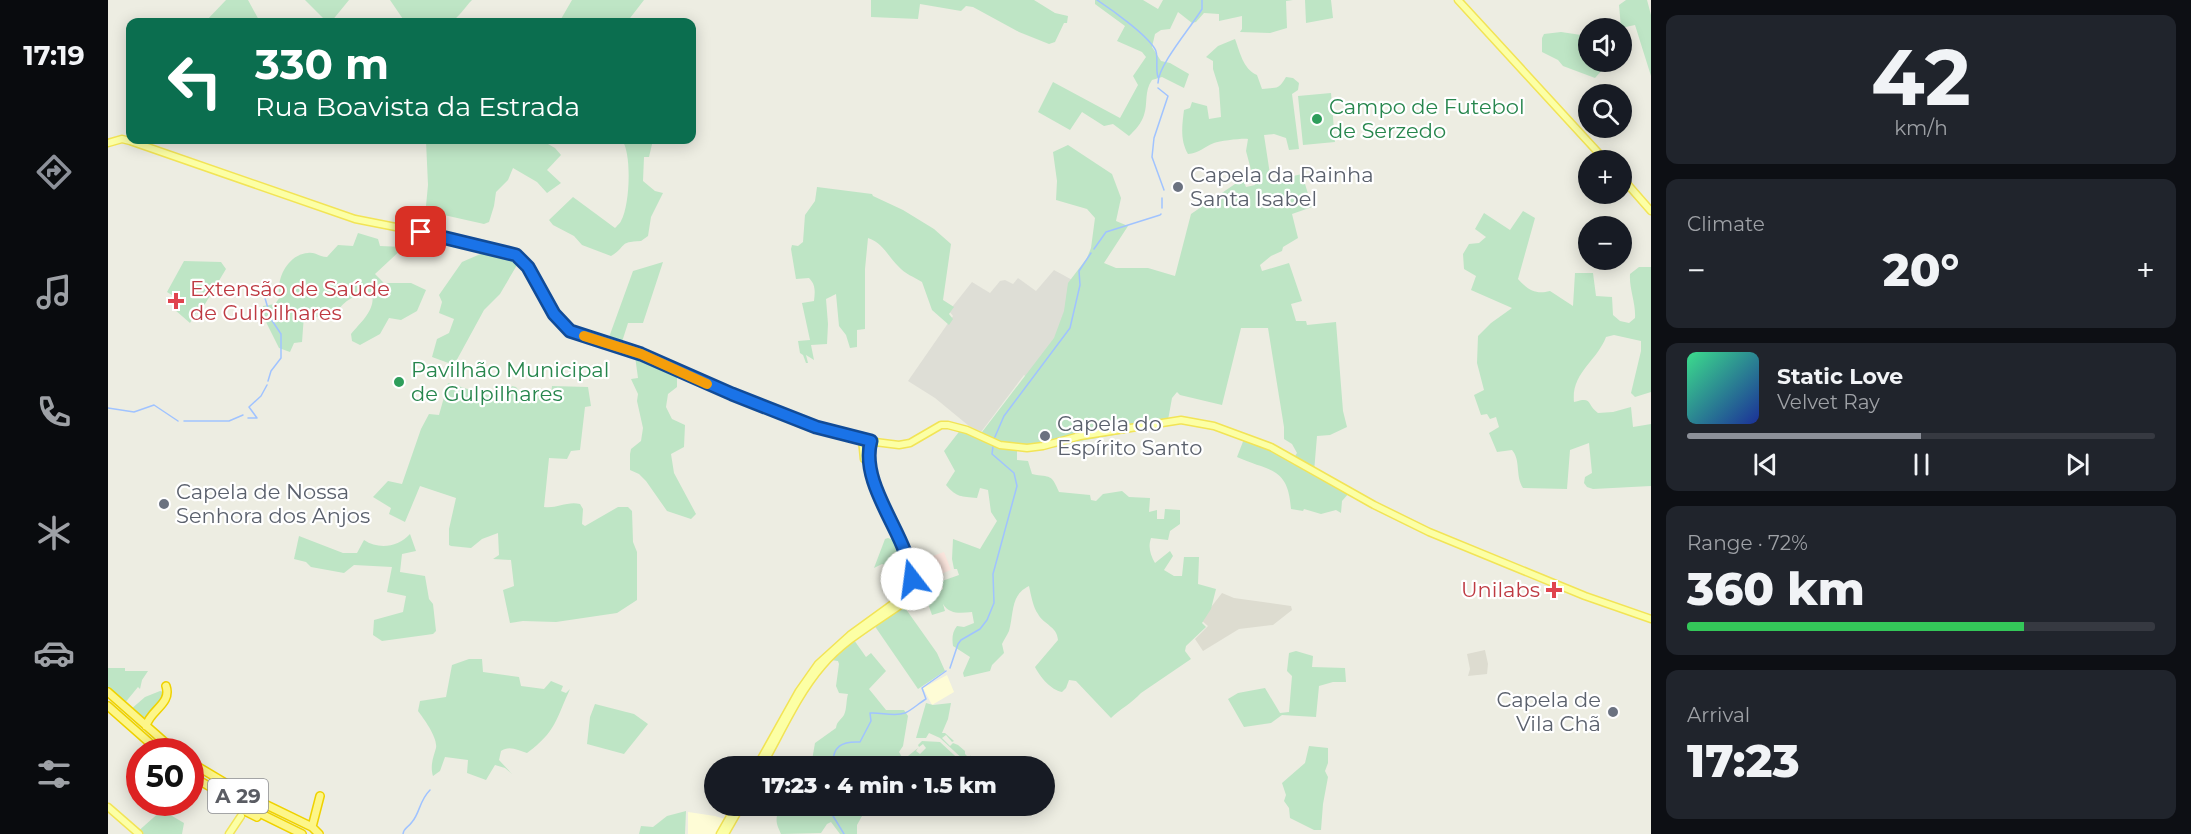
<!DOCTYPE html>
<html lang="en">
<head>
<meta charset="utf-8">
<style>
  :root { --surface:#171b24; --page:#20242c; --text:#f1f3f6; --muted:#9ea1a6; --line:#363941; --accent:#8c9099 }
  body { margin:0; font-family:Montserrat,sans-serif; background:var(--page); color:var(--text); height:100vh; display:flex; flex-direction:column; font-size:22px; white-space:nowrap }
  * { box-sizing:border-box; margin:0 }
  p { font-size:20px; color:var(--muted) }
  .icon { flex:none; width:33px; height:33px; fill:none; stroke:currentColor; stroke-width:2; stroke-linecap:round; stroke-linejoin:round }
  .map { position:relative; flex:1; overflow:hidden }
  .sheet { display:flex; flex-direction:column; gap:15px; padding:15px; background:#0d0f14; width:540px }
  .sheet>* { flex:none }
  .guide { position:absolute; left:18px; top:18px; width:570px; height:126px; border-radius:12px; box-shadow:0 3px 15px #0003; background:#0b6e4f; color:#fff; overflow:hidden }
  .buttons { position:absolute; left:1470px; top:18px; display:grid; gap:12px }
  .buttons a { display:grid; place-items:center; width:54px; height:54px; border-radius:50%; background:var(--surface); box-shadow:0 3px 15px #0003; font-size:30px }
  .speed { position:absolute; left:18px; top:738px; display:flex; gap:12px; font-size:30px; font-weight:700; text-align:center }
  .speed>* { display:grid; place-content:center; width:78px; height:78px; border-radius:50%; background:var(--surface); box-shadow:0 3px 15px #0003; line-height:1 }
  .speed .limit { border:9px solid #d22; background:#fff; color:#111 }
  .pin { position:absolute; display:grid; place-items:center; width:51px; height:51px; color:#fff; margin:-26px; border-radius:12px; box-shadow:0 3px 9px #0006 }
  .me { position:absolute; width:66px; margin:-33px; rotate:345deg; stroke-linejoin:round; filter:drop-shadow(0 0 4px #0008) }
  .turn { display:flex; align-items:center; gap:21px; height:126px; padding:0 30px; font-size:27px }
  .turn .icon { width:78px; height:78px; stroke-width:2.5 }
  .turn b { display:block; font-size:42px; line-height:51px }
  .big { font-size:45px; font-weight:800; line-height:1.1 }
  .sheet .widget { flex:1; display:flex; flex-direction:column; justify-content:center; gap:9px; min-width:0; padding:0 21px; border-radius:12px; background:var(--page) }
  .sheet .dial { align-items:center; gap:0 }
  .dial b { font-size:78px; line-height:1 }
  .song { display:flex; align-items:center; gap:18px }
  .cover { width:72px; height:72px; border-radius:9px; background:linear-gradient(135deg,hsl(150 70% 55%),hsl(230 70% 35%)) }
  .played { height:6px; border-radius:3px; background:linear-gradient(90deg,var(--accent) 50%,var(--line) 50%) }
  .keys { display:flex; justify-content:space-around; direction:ltr }
  .heat { display:flex; justify-content:space-between; align-items:center; font-size:33px; direction:ltr }
  .charge { height:9px; border-radius:4px; background:linear-gradient(90deg,#34c759 72%,var(--line) 0) }
  .trip { position:absolute; left:596px; top:756px; width:351px; height:60px; border-radius:30px; background:var(--surface); box-shadow:0 3px 15px #0003; font-weight:800; line-height:60px; text-align:center }
  main { display:flex; flex:1; min-height:0 }
  .tab-bar { display:flex; flex-direction:column; width:108px; justify-content:space-around; align-items:center; background:#090b0e; color:var(--muted) }
  .tab-bar .icon { width:42px; height:42px }
  .tab-bar .active { color:var(--accent) }
  .tab-bar b { font-size:27px; color:var(--text) }
  .map>svg:first-child { display:block }
  .commercial { fill:#fefcd6 }
  .industrial { fill:#deded6 }
  .education { fill:#dddcd0 }
  .medical { fill:#fbe5dd }
  .green { fill:#bee5c5 }
  .lines { fill:none; stroke-linecap:round; stroke-linejoin:round }
  .stream { stroke:#a0c3ff; stroke-width:1.5 }
  .major-casing { stroke:#f2e456; stroke-width:9 }
  .highway-casing { stroke:#efd200; stroke-width:10 }
  .major { stroke:#fcffa5; stroke-width:6 }
  .highway { stroke:#fdf689; stroke-width:7 }
  .route-casing { stroke:#114b97; stroke-width:15 }
  .route { stroke:#1a73e8; stroke-width:10 }
  .slow { stroke:#f59e0b; stroke-width:10 }
  .leisure-dot { fill:#2e9e5b; stroke:#fff; stroke-width:2 }
  .worship-dot { fill:#6b7280; stroke:#fff; stroke-width:2 }
  .health-dot { fill:#e0444e; stroke:#fff; stroke-width:2 }
  .labels { text-anchor:middle; stroke-width:4.5; stroke-linejoin:round; paint-order:stroke }
  .shield { fill:#fff; stroke:#8c8d92; stroke-width:1.5 }
  .shield-label { font-size:20px; font-weight:bold; fill:#5a5c63 }
  .leisure-label { font-size:21px; fill:#27864d; stroke:#fff; text-anchor:start }
  .worship-label { font-size:21px; fill:#5b616d; stroke:#fff; text-anchor:start }
  .health-label { font-size:21px; fill:#be3a42; stroke:#fff; text-anchor:start }
</style>
</head>
<body>
<main>
<nav class="tab-bar">
<b>17:19</b>
<svg class="icon active" aria-label="directions" viewBox="0 0 24 24"><path d="M12 3l9 9-9 9-9-9zM9 14v-3h6M13 9l2 2-2 2"/></svg>
<svg class="icon" aria-label="music" viewBox="0 0 24 24"><path d="M9 18V5l10-2v13"/><circle cx="6" cy="18" r="3"/><circle cx="16" cy="16" r="3"/></svg>
<svg class="icon" aria-label="phone" viewBox="0 0 24 24"><path d="M5 4h4l2 5-3 2q2 4 5 5l2-3 5 2v4C11 20 4 13 5 4z"/></svg>
<svg class="icon" aria-label="climate" viewBox="0 0 24 24"><path d="M12 3v18M4 7l16 10M4 17L20 7"/></svg>
<svg class="icon" aria-label="car" viewBox="0 0 24 24"><path d="M5 17H2v-5l4-1 3-4h7l3 4 3 1v5h-3M9 17h6M6 11h13"/><circle cx="7" cy="17" r="2"/><circle cx="17" cy="17" r="2"/></svg>
<svg class="icon" aria-label="filters" viewBox="0 0 24 24"><path d="M4 7h16M4 17h16"/><circle cx="9" cy="7" r="2"/><circle cx="15" cy="17" r="2"/></svg>
</nav>
<div class="map">
<svg width="1543" height="834" viewBox="0 0 1543 834">
  <rect width="100%" height="100%" fill="#edede2"/>
  <path class="commercial" d="M839 675 846 692 824 705 815 688Z
    M580 812 607 816 617 819 608 834H580Z"/>
  <path class="industrial" d="M946 270 968 282 954 329 921 379 916 375 873 432 861 426 827 398 800 381 845 316 841 311 864 282 882 293 892 281 897 280 905 284 910 278 928 291Z"/>
  <path class="education" d="M1114 593 1126 598 1183 606 1184 610 1165 625 1131 629 1095 651 1087 639 1100 626 1093 620Z
    M1377 650 1380 664 1379 674 1360 676 1362 669 1359 654Z"/>
  <path class="medical" d="M836 552 843 570 812 582 805 563Z"/>
  <path class="green" d="M118 0H140L152 22H97Z
    M197 0H241L223 22H219Z
    M282 0H364C357 7 350 19 342 22H297Z
    M464 0H536L519 22H460L453 19Z
    M763 0H926L947 13 960 16 959 23H956L947 42 941 44 911 32 865 7 858 6 853 11 812 4 810 19 763 17Z
    M987 0H1035L1050 9 1055 0H1185L1178 1 1179 28 1162 33 1132 32 1134 29V16L1111 21V14L1096 13 1088 22 1084 23 1070 12 1062 29 1053 30 1047 34 1044 47 1053 61 1062 63 1081 74 1076 88 1054 77 1044 80C1036 91 1040 104 1036 115 1033 124 1028 129 1021 136L1005 124 996 126 974 112 962 130 930 112 945 82 1012 118 1030 85 1025 76 1038 57 1034 52 1009 41 1017 26 991 7 987 4Z
    M1197 0H1223L1225 18 1198 23Z
    M1518 0H1539L1543 15V76L1527 25 1513 28 1511 5Z
    M1453 32 1480 36V62H1497V67L1487 78 1455 66 1450 60 1434 52V38L1436 34Z
    M1127 39C1132 52 1135 69 1149 75L1154 89C1168 87 1170 91 1178 77L1185 78 1191 83 1190 90 1184 94 1191 149 1181 150 1178 138 1166 134 1156 135 1163 181 1194 174 1204 207 1184 214 1190 238 1175 247 1174 251 1163 256 1152 265 1154 271 1181 263 1194 301 1183 304 1188 321H1198L1199 325 1228 322 1235 411 1239 427 1222 435 1209 436 1206 472 1241 493 1234 501 1233 513 1228 510 1213 514 1196 509 1195 511 1183 509C1180 466 1162 472 1129 457L1136 439 1153 444 1184 461 1189 453 1184 444 1176 439V427L1160 328H1133L1114 405 1072 395 1069 392 1064 398 1060 420 1041 423V429L972 441 950 447 909 451V460L920 461 924 474C943 478 943 473 951 492L982 495 983 500 988 501 995 494 1014 491 1021 497 1042 498 1041 512 1049 510V519H1056L1057 509 1072 510V524L1062 531 1060 540 1043 538C1040 547 1042 554 1047 563L1062 551 1065 556 1056 570 1066 576H1074L1076 557H1091L1090 584 1108 589 1103 609 1094 623 1098 627 1078 646 1077 651 1083 659 1033 693C1024 703 1012 709 1003 718L968 681 961 680 958 688 954 692C943 690 932 677 927 667L950 640C949 626 936 625 930 614 925 607 923 595 921 586 902 595 906 614 901 631 899 635 896 640 894 644L896 653 884 665 882 671 856 677 855 673 862 657 845 646C844 639 844 632 849 626L856 627 866 623 864 612C853 613 842 615 835 604L837 611 824 615 815 589 826 584 830 592 835 589 834 581 851 575 849 569H846L844 559 845 539 872 549 889 521 883 512 880 490 872 488 869 498C853 496 849 498 838 485L847 471 836 451 854 428 871 436 946 338 956 311 960 283 979 258 983 248 987 218 979 209 948 200 949 181 945 152 960 145 1004 174 1013 198 1008 221 1020 226 996 263 1008 268H1040L1067 276 1083 214 1127 184 1136 182 1138 187 1147 185 1138 151 1140 139C1135 138 1112 141 1106 143 1096 147 1091 153 1080 154 1072 140 1074 126 1076 110L1082 108 1084 102 1099 106 1101 119 1113 117 1111 88 1105 69V61L1098 57 1110 46Z
    M1223 93 1227 142 1195 145 1190 96Z
    M346 140H433L447 148 453 155 439 170 453 183 439 193 429 182 405 168 400 180 388 192 386 206 381 222 376 224 327 213 318 206 320 185 318 141 345 144Z
    M514 140H545L541 157H536L535 181 547 191 555 193 543 217 540 236 533 241C509 242 520 246 503 256L474 245 466 236 445 225 441 220 465 197 507 228C508 227 513 222 513 221 522 206 524 153 514 140Z
    M709 187 764 194 765 196 795 210 826 229 843 244 835 300 846 307 841 314 845 319 841 325 824 310 814 282C806 277 797 274 790 266 779 255 775 243 760 238L757 269V329L749 330V347L742 348 738 335 731 326 728 294 718 299 720 324 719 344 703 345 706 360 698 355 700 363H698L695 355 692 353 690 341 702 340 694 303 706 301C707 292 708 285 701 278L688 279 683 249 684 245 690 246 695 242 697 215 707 201Z
    M1415 211 1427 218 1410 279C1420 290 1428 295 1442 291L1465 306 1467 273H1485L1488 296 1504 297 1505 315 1512 321 1521 323 1527 318C1528 303 1521 289 1522 274L1531 267H1543V392L1527 397 1523 393 1533 351V341L1506 335 1498 337C1489 361 1463 373 1466 402 1485 396 1478 404 1490 413L1505 412 1523 407 1525 427 1543 424V486L1485 489 1479 487 1476 483 1477 477 1484 473 1481 443 1462 450 1459 489 1415 488C1407 476 1413 460 1404 450L1389 452 1381 433 1391 427 1388 417 1382 419 1379 414 1373 415 1366 395 1376 390 1369 363 1370 336 1383 323 1404 308 1363 290 1368 276 1356 269 1355 254 1361 244 1371 243 1378 237 1367 229 1376 213 1402 230Z
    M250 233 270 239 272 246 296 247 267 274 276 283H303L318 290 309 311 293 320 281 318 272 334 252 345 244 341 243 334C253 322 268 310 264 293 249 293 236 300 228 313L204 318 196 315 194 342 186 343 182 352 171 348 155 316V306L167 304 172 297C167 280 180 254 200 253 207 252 212 257 219 257L230 245 245 246Z
    M377 252 404 257 408 261 409 265 392 294 376 310 346 365 324 357 329 339 341 333 346 319 331 313 334 302 331 295 354 262Z
    M76 261 113 262 118 269 91 314 88 313 82 323 67 310 72 300 59 292Z
    M555 262 535 323H520L513 345 500 340 525 271Z
    M527 356 569 374V387L560 394 558 407 564 419 577 425 576 447 563 454 566 473 588 514 583 519 559 511 538 481 531 474 522 470V454L523 449 533 441 535 428 529 401 530 394 523 379 530 378Z
    M340 383 396 400 404 386 408 387C414 395 416 397 426 393L442 403 444 386 480 387 483 406 477 407 472 450 463 451 459 459 441 458 436 507C448 509 459 501 472 504L475 509 474 524 477 526 510 507H520L524 511 525 542 529 552V600L509 613 448 622 415 621 402 623 395 590 406 586 403 560 385 559 391 555 390 533 374 539 363 548 343 546 341 545V529L348 498 312 486 297 522 281 514 283 508 265 497 280 481 294 484 313 429 321 414 331 415Z
    M302 534 308 551 294 554 292 572 317 576 321 599 325 604 328 631 325 634 274 641 265 635 266 620 295 612 298 596 279 592 284 567 246 565 236 573 203 567 198 562 186 559 191 536 235 553H249L256 540C271 550 290 547 302 534Z
    M780 538 786 540 790 551 784 554 782 566 774 564 766 568 777 539Z
    M795 605 829 653 837 671 810 689 766 625Z
    M746 640 758 657 763 653 778 671 761 689 778 710H796L800 716 795 746 791 752 794 757 800 756 810 748 808 751 812 754 818 748 815 744 811 747 810 745 814 741 832 742 858 766 846 765 850 760 847 758 844 761 845 764 842 762 839 766H830L825 762 828 766H703L707 743 728 728C729 721 732 721 736 715 739 709 738 700 740 694L731 693 728 686 731 664 730 661 723 660Z
    M1188 651 1205 656 1204 667 1237 668 1238 682H1225L1211 686 1208 717 1174 715 1163 723 1136 727 1120 699 1130 693 1157 688 1172 713 1181 712 1184 676 1179 671 1181 653Z
    M361 659H374L375 672 411 677 413 686 436 689 443 681 455 686 453 691 458 693 462 689C448 719 448 732 419 753 410 750 401 745 393 751L391 760 404 774 397 768 387 765 378 780 359 773 360 760 337 757 332 771 325 776C322 766 325 758 328 748 330 738 316 719 310 711L312 701 338 697 344 665Z
    M0 668H17V671H40L34 680 32 689 30 687 16 704 0 689Z
    M52 691 56 692V695L36 718 34 719 22 710 37 697Z
    M818 703 825 705 843 703 840 719 834 733H837L846 741 844 742 838 735 834 738 842 746 845 743 850 745 857 751V754L860 757 857 760 861 765 865 761 862 755 867 760 863 765 861 766 859 763 832 738 821 733 818 738H808Z
    M487 704 526 714 540 724 516 754 479 744 482 717Z
    M1201 746 1220 748V763L1217 771 1220 777 1215 804 1213 830H1206L1182 818 1181 808 1176 801 1178 795 1174 783 1197 763Z
    M678 806H764L754 816 749 825V834H751H732L723 822 719 824 713 833 673 834C669 825 667 822 670 811L676 810Z
    M54 810 76 823 74 834H27Z
    M578 811 577 834H531L533 826 545 827 559 816Z"/>
  <g class="lines">
    <path class="stream" d="M989 0C1004 10 1038 34 1047 49 1051 55 1047 68 1050 77
      M1050 83C1050 65 1084 26 1094 9V0
      M1050 88 1060 96 1046 138 1044 157 1056 190
      M1054 208V198
      M986 249 998 232 1052 215 1053 214
      M143 285 157 298 163 319 173 334V358L163 371 160 381
      M0 408 26 412 46 405 70 421
      M140 418H149L141 407 153 396 159 385
      M76 421H121L135 415
      M886 439 896 416 962 328 972 285 971 271 983 253
      M842 668 850 644 853 640 872 629 879 620 886 603 885 574 909 486 906 473 884 454 885 446
      M725 766C724 746 734 741 752 742L763 721 762 713C773 712 786 717 797 713 804 710 811 703 818 699L814 688 838 671
      M719 806 736 834
      M295 834C296 827 300 828 304 822 312 813 311 801 322 790"/>
    <g class="major-casing">
      <path id="major" d="M1350 0 1497 160
        M0 143 14 139 22 141 247 219 313 232 406 254 420 267 446 314 462 331 533 354 624 394 725 432 767 442 791 445 802 443 833 425H840L859 430 892 445 919 448 935 446 972 436 1073 420 1106 426 1163 447 1266 505 1321 532 1477 596 1543 619
        M1514 178 1543 211
        M754 439 756 459
        M763 441C752 482 793 529 803 568 806 579 803 590 803 601L799 605 795 604 793 599C811 569 795 562 788 533
        M649 766 691 691 710 664 742 635 793 598
        M654 766C673 733 689 695 714 666 735 641 765 624 791 606
        M0 807 31 834
        M121 834 133 816
        M612 834 628 806
        M617 834 633 806"/>
    </g>
    <g class="highway-casing">
      <path id="highway" d="M0 692 68 752
        M0 706 52 752
        M38 726C42 710 64 704 58 686
        M82 762 134 793 204 827 211 834
        M82 775 121 798 194 834
        M119 802 149 817
        M204 827 212 796"/>
    </g>
    <use href="#major" class="major"/>
    <use href="#highway" class="highway"/>
  </g>
  <g class="lines">
    <g class="route-casing">
      <path id="route" d="M313 232 408 255 420 267 446 314 462 331 533 354 624 394 708 427 763 441C753 477 785 519 797 552 801 561 805 569 804 579"/>
    </g>
    <use href="#route" class="route"/>
    <path class="slow" d="M476 336 533 354 599 384"/>
  </g>
  <g class="leisure-dot">
    <circle cx="1209" cy="119" r="6"/>
    <circle cx="291" cy="382" r="6"/>
  </g>
  <g class="worship-dot">
    <circle cx="1070" cy="187" r="6"/>
    <circle cx="937" cy="436" r="6"/>
    <circle cx="56" cy="504" r="6"/>
    <circle cx="1505" cy="712" r="6"/>
  </g>
  <g class="health-dot">
    <path d="M65 292h6v6h6v6h-6v6h-6v-6h-6v-6h6z"/>
    <path d="M1443 581h6v6h6v6h-6v6h-6v-6h-6v-6h6z"/>
  </g>
  <g class="labels">
    <rect class="shield" x="100" y="779" width="60" height="34" rx="4.5"/>
    <g class="shield-label">
      <text x="130" y="803">A 29</text>
    </g>
    <g class="leisure-label">
      <text x="1221" y="114">Campo de Futebol<tspan x="1221" dy="24">de Serzedo</tspan></text>
      <text x="303" y="377">Pavilhão Municipal<tspan x="303" dy="24">de Gulpilhares</tspan></text>
    </g>
    <g class="worship-label">
      <text x="1082" y="182">Capela da Rainha<tspan x="1082" dy="24">Santa Isabel</tspan></text>
      <text x="949" y="431">Capela do<tspan x="949" dy="24">Espírito Santo</tspan></text>
      <text x="68" y="499">Capela de Nossa<tspan x="68" dy="24">Senhora dos Anjos</tspan></text>
      <text x="1493" y="707" text-anchor="end">Capela de<tspan x="1493" dy="24">Vila Chã</tspan></text>
    </g>
    <g class="health-label">
      <text x="82" y="296">Extensão de Saúde<tspan x="82" dy="24">de Gulpilhares</tspan></text>
      <text x="1432" y="597" text-anchor="end">Unilabs</text>
    </g>
  </g>
</svg>
<div class="buttons">
<a><svg class="icon" aria-label="sound" viewBox="0 0 24 24"><path d="M4 9h4l5-4v14l-5-4H4zM17 9q2 3 0 6"/></svg></a>
<a><svg class="icon" aria-label="search" viewBox="0 0 24 24"><circle cx="10" cy="10" r="6"/><path d="M15 15l6 6"/></svg></a>
<a>+</a>
<a>−</a>
</div>
<div class="speed"><div class="limit">50</div></div>
<div class="pin" style="left:313px;top:232px;background:#d93025"><svg class="icon" aria-label="arrive" viewBox="0 0 24 24"><path d="M6 21V4h12l-3 4 3 4H6"/></svg></div>
<svg class="me" style="left:804px;top:579px" viewBox="-20 -20 40 40"><circle r="19" fill="#fff"/><path d="M0-13L10 11 0 6-10 11z" fill="#1a73e8"/></svg>
<div class="trip">17:23 · 4 min · 1.5 km</div>
<div class="guide">
<div class="turn"><svg class="icon" aria-label="left" viewBox="0 0 24 24"><path d="M17 20v-9H6M10 6l-5 5 5 5"/></svg><div><b>330 m</b>Rua Boavista da Estrada</div></div>
</div>
</div>
<section class="sheet">
<div class="widget dial"><b>42</b><p>km/h</p></div>
<div class="widget"><p>Climate</p>
<div class="heat"><a>−</a><b class="big">20°</b><a>+</a></div>
</div>
<div class="widget">
<div class="song"><i class="cover"></i><div><b>Static Love</b><p>Velvet Ray</p></div></div>
<div class="played"></div>
<div class="keys"><svg class="icon" aria-label="previous" viewBox="0 0 24 24"><path d="M18 5L8 12l10 7zM5 5v14"/></svg><svg class="icon" aria-label="pause" viewBox="0 0 24 24"><path d="M8 5v14M16 5v14"/></svg><svg class="icon" aria-label="next" viewBox="0 0 24 24"><path d="M6 5l10 7-10 7zM19 5v14"/></svg></div>
</div>
<div class="widget"><p>Range · 72%</p><b class="big">360 km</b><div class="charge"></div></div>
<div class="widget"><p>Arrival</p><b class="big">17:23</b></div>
</section>
</main>
</body>
</html>
